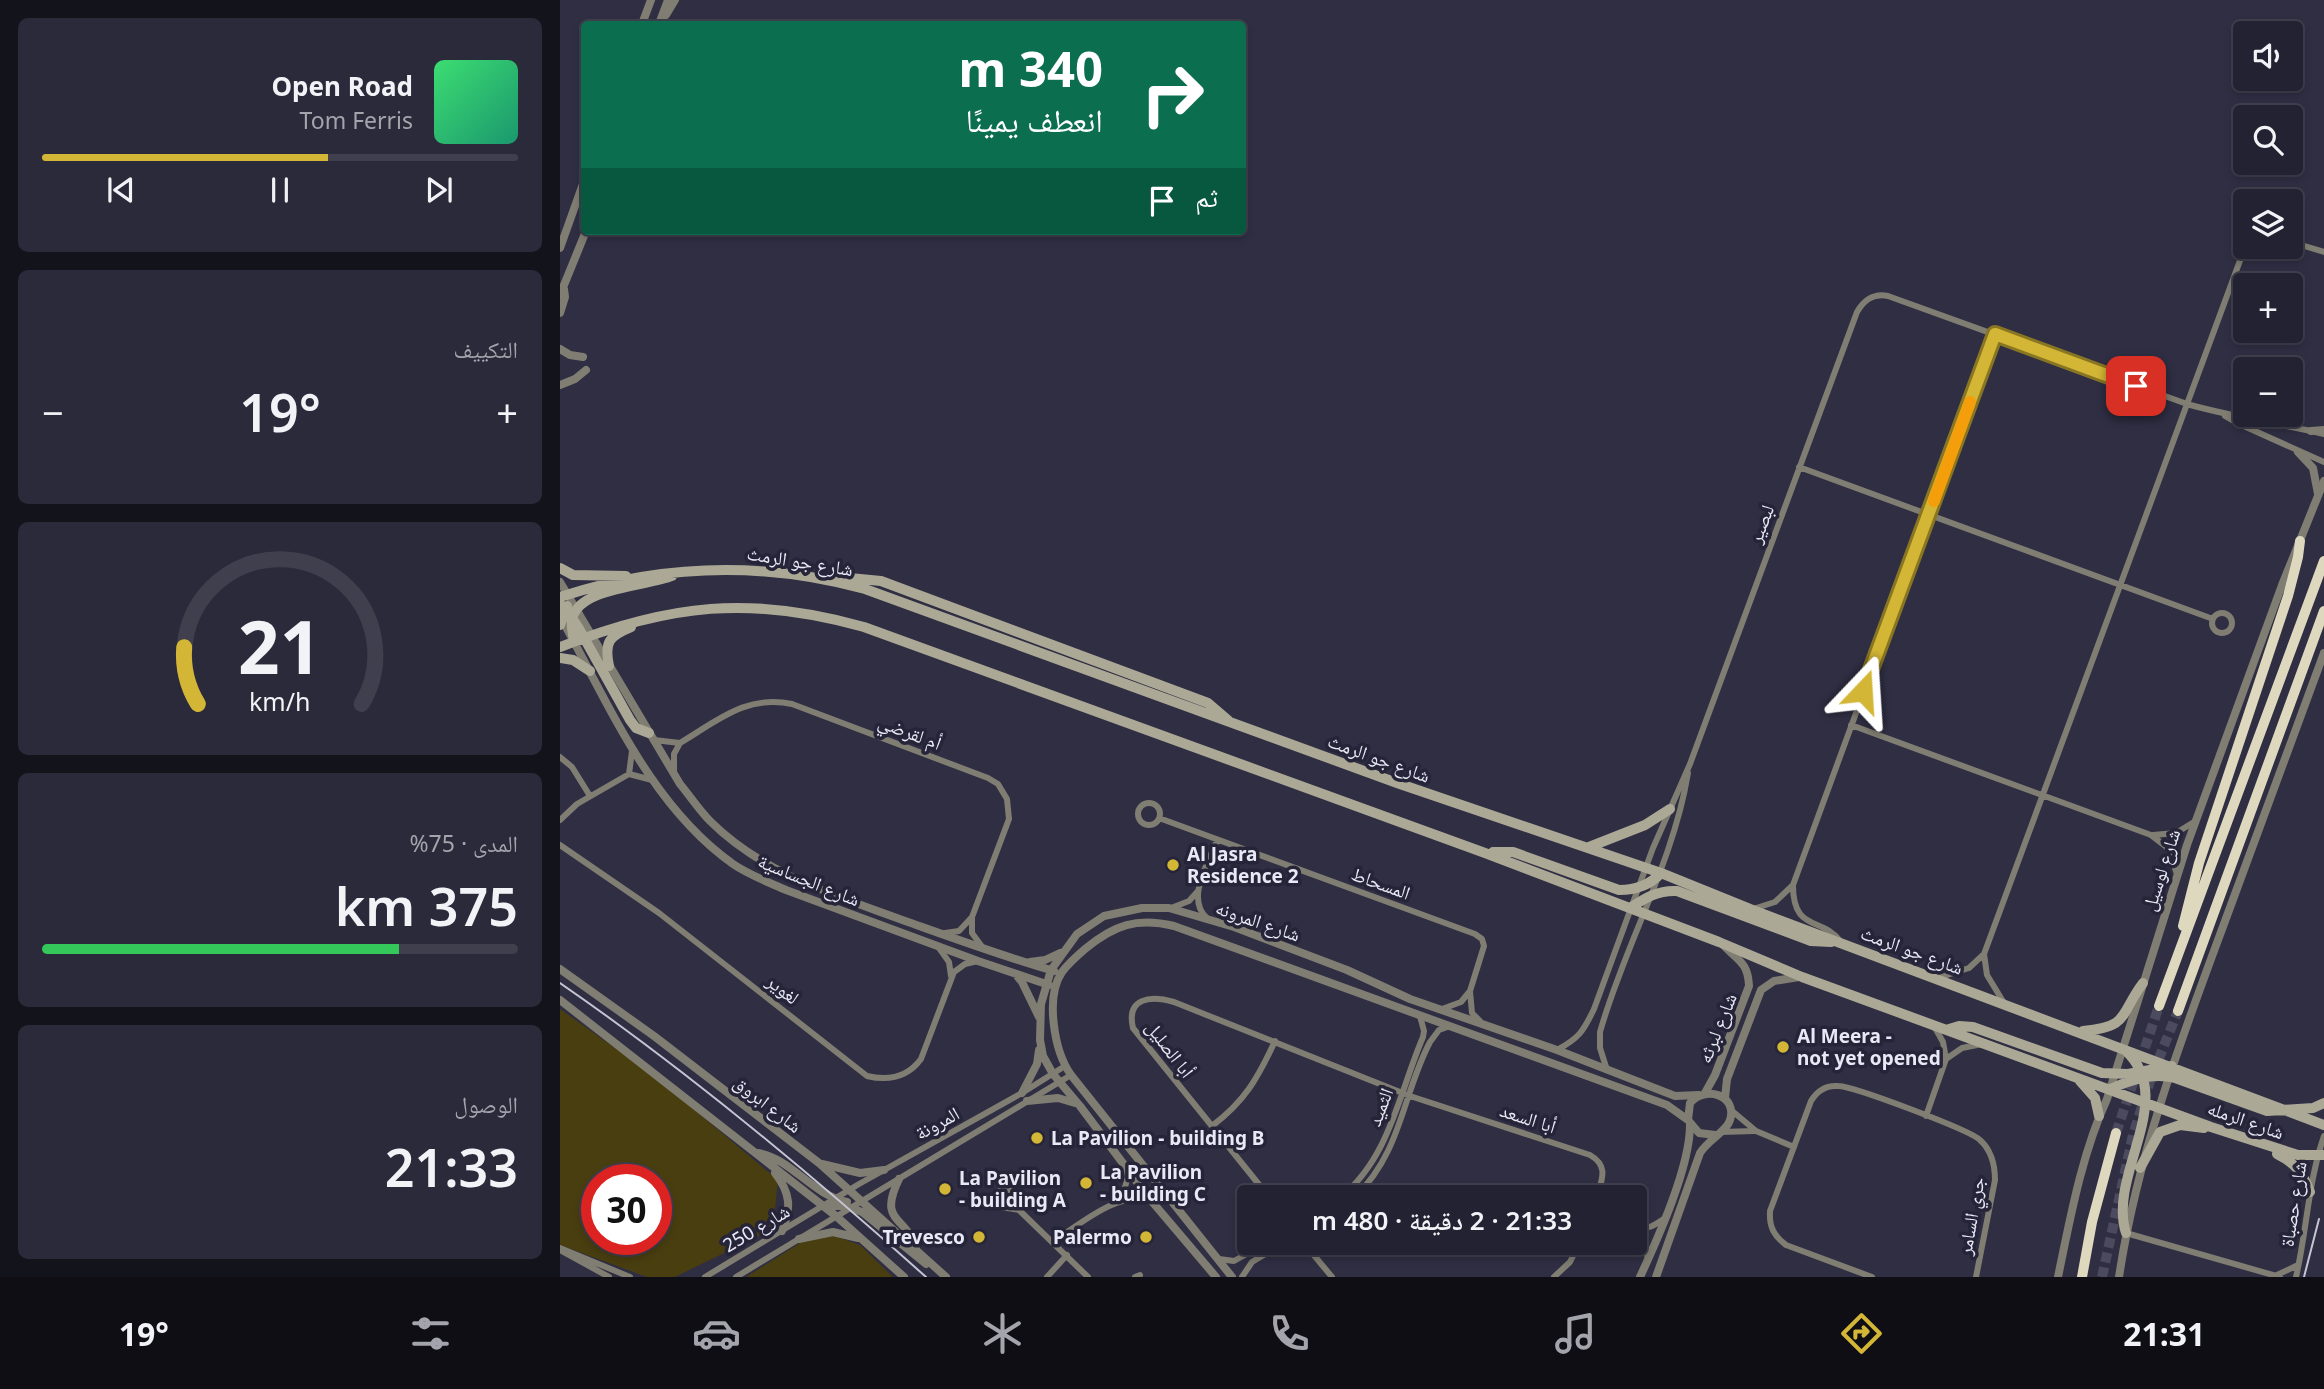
<!DOCTYPE html>
<html lang="ar">
<head>
<meta charset="utf-8">
<style>
  :root { --surface:#232232; --page:#2b2a3a; --text:#f1f3f6; --muted:#a3a4ac; --line:#403f4d; --accent:#d3b635 }
  body { margin:0; font-family:"Noto Sans","Noto Naskh Arabic",sans-serif; background:var(--page); color:var(--text); direction:rtl; height:100vh; display:flex; flex-direction:column; font-size:26px; white-space:nowrap }
  * { box-sizing:border-box; margin:0 }
  p { font-size:23px; color:var(--muted) }
  .icon { flex:none; width:38px; height:38px; fill:none; stroke:currentColor; stroke-width:2; stroke-linecap:round; stroke-linejoin:round }
  .map { position:relative; flex:1; overflow:hidden; direction:ltr }
  .sheet { display:flex; flex-direction:column; gap:18px; padding:18px; background:#13131c; width:560px }
  .sheet>* { flex:none }
  .top-card { position:absolute; left:21px; top:21px; width:665px; height:214px; border-radius:7px; box-shadow:0 4px 10px #0003,0 0 0 2px var(--line); direction:rtl; background:#0b6e4f; color:#fff; overflow:hidden }
  .tools { position:absolute; left:1673px; top:21px; display:grid; gap:14px }
  .tools a { display:grid; place-items:center; width:70px; height:70px; border-radius:7px; background:var(--surface); box-shadow:0 4px 10px #0003,0 0 0 2px var(--line); font-size:35px }
  .speed { position:absolute; left:21px; top:1164px; display:flex; gap:14px; font-size:35px; font-weight:700; text-align:center }
  .speed>* { display:grid; place-content:center; width:91px; height:91px; border-radius:50%; background:var(--surface); box-shadow:0 4px 10px #0003,0 0 0 2px var(--line); line-height:1 }
  .speed .limit { border:10px solid #d22; background:#fff; color:#111 }
  .pin { position:absolute; display:grid; place-items:center; width:60px; height:60px; color:#fff; margin:-30px; border-radius:14px; box-shadow:0 4px 10px #0006 }
  .me { position:absolute; width:77px; margin:-38px; rotate:20deg; stroke-linejoin:round; filter:drop-shadow(0 0 5px #0008) }
  .turn { display:flex; align-items:center; gap:24px; height:147px; padding:0 28px; font-size:32px }
  .turn .icon { width:91px; height:91px; stroke-width:2.5 }
  .turn b { display:block; font-size:49px; line-height:60px }
  .then { display:flex; align-items:center; height:66px; padding:0 28px; background:#0003; gap:14px; font-size:26px }
  .big { font-size:52px; font-weight:600; line-height:1.1 }
  .sheet .tile { flex:1; display:flex; flex-direction:column; justify-content:center; gap:10px; min-width:0; padding:0 24px; border-radius:10px; background:var(--page) }
  .sheet .dial { align-items:center; gap:0 }
  .dial svg { height:182px; overflow:visible; fill:none; stroke:var(--line); stroke-width:7; stroke-linecap:round; text-anchor:middle }
  .dial text { fill:var(--text); stroke:none }
  .song { display:flex; align-items:center; gap:21px }
  .cover { width:84px; height:84px; border-radius:10px; background:linear-gradient(135deg,hsl(140 70% 55%),hsl(160 70% 35%)) }
  .played { height:7px; border-radius:4px; background:linear-gradient(90deg,var(--accent) 60%,var(--line) 60%) }
  .keys { display:flex; justify-content:space-around; direction:ltr }
  .heat { display:flex; justify-content:space-between; align-items:center; font-size:38px; direction:ltr }
  .charge { height:10px; border-radius:5px; background:linear-gradient(90deg,#34c759 75%,var(--line) 0) }
  .trip { position:absolute; left:677px; top:1185px; width:410px; height:70px; border-radius:7px; background:var(--surface); box-shadow:0 4px 10px #0003,0 0 0 2px var(--line); font-weight:600; line-height:70px; text-align:center; direction:rtl }
  .tabs { display:flex; height:112px; justify-content:space-around; align-items:center; background:#0e0e14; color:var(--muted) }
  .tabs .icon { width:49px; height:49px }
  .tabs .on { color:var(--accent) }
  .tabs b { font-size:32px; color:var(--text) }
  main { display:flex; flex:1; min-height:0 }
  .map>svg:first-child { display:block }
  .green { fill:#493e10; fill-rule:evenodd }
  .lines { fill:none; stroke-linecap:round; stroke-linejoin:round }
  .trunk-tunnel { stroke:#4b4a5e; stroke-width:10; stroke-dasharray:10 5; stroke-linecap:butt }
  .minor { stroke:#807d72; stroke-width:6 }
  .tertiary { stroke:#807d72; stroke-width:8 }
  .secondary { stroke:#aca896; stroke-width:10 }
  .trunk { stroke:#ded8be; stroke-width:10 }
  .tram { stroke:#c4c4d3; stroke-width:2 }
  .route-casing { stroke:#897622; stroke-width:18 }
  .route { stroke:#d3b635; stroke-width:12 }
  .slow { stroke:#f59e0b; stroke-width:12 }
  .poi-dot { fill:#d3b635; stroke:#262438; stroke-width:2.5 }
  .labels { text-anchor:middle; stroke-width:7; stroke-linejoin:round; paint-order:stroke }
  .street-label { font-size:19px; fill:#e8e8f6; stroke:#262438 }
  .poi-label { font-size:19px; font-weight:bold; fill:#e8e8f6; stroke:#262438; text-anchor:start }
</style>
</head>
<body>
<main>
<div class="map">
<svg width="1764" height="1277" viewBox="0 0 1764 1277">
  <rect width="100%" height="100%" fill="#2f2e43"/>
  <path class="green" d="M0 1009 90 1073 218 1180 213 1229 115 1277H87L0 1245ZM37 1180H96V1239H37Z
    M272 1235 300 1245 333 1277H186L240 1243Z"/>
  <g class="lines">
    <path class="trunk-tunnel" d="M1556 1133 1599 1006
      M1542 1277 1573 1135 1591 1078 1618 1011"/>
    <path class="minor" d="M1731 242 1764 252
      M1665 416 1677 423 1764 462
      M1239 467 1653 619
      M1652 623a10 10 0 1 1 20 0a10 10 0 1 1-20 0Z
      M1291 725 1591 835 1608 848 1617 874
      M94 740 120 743
      M0 757 12 767 30 796
      M114 773V754L120 743C157 721 187 694 232 704L428 778 438 784 447 799 449 819 412 917 399 931 385 933
      M69 774 72 751
      M578 814a11 11 0 1 1 22 0a11 11 0 1 1-22 0Z
      M599 818 915 934 922 939 924 946 910 991 901 1002 882 1009
      M0 820 17 804 69 774 92 780
      M1593 835 1616 833 1634 822
      M0 845 99 913 307 1076C328 1081 347 1078 361 1059L394 972 405 964 418 961
      M1233 885C1233 933 1262 916 1281 942
      M611 908 629 901 638 891
      M1193 909 1215 902 1233 885 1435 334
      M412 918V933L423 948
      M647 918C625 899 649 862 657 840
      M379 948 389 962 391 976
      M1424 954 1427 975 1444 1003
      M1378 978 1409 968 1424 954 1685 247
      M910 991 912 1013 920 1021
      M997 1050C1019 1038 1023 1032 1034 1009L1093 848 1130 764 1297 312C1304 300 1313 293 1328 296L1627 404C1672 417 1718 423 1764 434
      M1386 1059 1402 1048 1422 1044
      M1047 1070 1040 1048V1032C1065 944 1113 864 1128 773
      M1171 1110 1196 1131 1234 1147
      M1366 1116 1386 1059 1383 1042 1374 1026
      M652 1126C685 1101 698 1078 715 1041
      M1161 1132 1194 1131
      M446 1188 454 1193 459 1210 441 1207 437 1204 436 1195 439 1191Z
      M709 1197 573 1028C566 998 590 995 614 1002L850 1096 1030 1155C1049 1166 1042 1179 1037 1197
      M781 1197C830 1157 839 1093 863 1037L864 1031 860 1016
      M795 1197C842 1152 842 1095 870 1042L879 1030 890 1026
      M561 1200 568 1177 567 1171
      M459 1210 528 1277
      M1074 1228C1088 1230 1095 1225 1105 1218
      M1074 1231 1086 1247 1088 1260
      M1566 1233 1720 1277
      M492 1242C521 1224 554 1194 589 1198
      M743 1242 772 1277
      M0 1248 70 1277
      M2 1251 49 1277
      M659 1259 674 1261 708 1242
      M1717 1275 1738 1265
      M145 1277 299 1184 462 1093 505 1066
      M176 1277 511 1075
      M487 1277 507 1255
      M575 1277 580 1275
      M682 1277 692 1262 725 1242
      M994 1277 1010 1262 1020 1242
      M1312 1277 1226 1245C1214 1236 1209 1227 1210 1211L1251 1101C1257 1091 1265 1085 1278 1086 1293 1086 1410 1130 1420 1140 1431 1150 1435 1166 1435 1180L1416 1277
      M1736 1277C1747 1230 1748 1182 1764 1136"/>
    <path class="tertiary" d="M106 15 115 0
      M82 24 91 0
      M99 24 108 0
      M0 248 24 181
      M0 295 26 231
      M0 313 5 297 4 289
      M0 349 10 355 23 357
      M0 385 15 379 26 370
      M1751 431 1764 430
      M1738 452 1753 468 1758 494
      M0 582 120 784C130 796 139 810 150 821 204 875 278 896 348 922 396 939 445 957 494 971
      M1 618C49 704 90 805 173 864 189 875 208 882 226 890L418 961 489 985
      M470 962 485 960 500 953
      M0 969 94 1036 259 1163 386 1277
      M457 976 462 982 479 1017
      M0 1000 276 1216 344 1277
      M462 1093 477 1064 479 1050
      M1145 1093 1155 1075 1189 986C1188 963 1179 961 1164 946
      M1165 1098 1167 1079 1201 990 1214 981 1239 977
      M467 1101 498 1098 515 1103
      M198 1153C232 1159 252 1195 287 1202
      M262 1164 300 1173 324 1170
      M215 1173C230 1192 232 1208 222 1231
      M339 1179C317 1224 347 1215 356 1249
      M263 1206H286L302 1212 366 1264
      M239 1239 273 1232 298 1238
      M656 1277 589 1198 520 1106 493 1074 483 1056 480 1040 481 1004 491 970 517 934 544 916 582 908H609L674 927 787 970 850 999 997 1050 1115 1096 1139 1095
      M672 1277 511 1075C494 1051 485 997 502 972 508 964 518 955 525 949 554 925 577 917 614 926L1107 1105 1128 1120
      M1080 1277C1098 1238 1130 1167 1130 1125
      M1096 1277 1140 1153C1148 1140 1167 1131 1170 1120 1178 1095 1145 1085 1130 1103L1128 1120 1139 1133 1155 1135
      M1498 1277C1510 1219 1522 1153 1547 1099L1627 845 1722 585 1764 481
      M1559 1277C1577 1157 1619 1045 1661 932 1696 839 1730 746 1764 653"/>
    <path class="secondary" d="M0 568 13 575 66 576
      M279 577 321 581 648 703 669 721
      M0 597C101 564 202 561 305 589L837 783 1101 873 1190 909 1764 1125
      M0 604 6 609 18 627 70 720 76 728 89 733
      M0 625 7 606
      M14 641C13 634 11 626 12 619 19 587 88 586 112 576
      M0 647C110 604 190 595 304 627L925 853 1159 942 1242 977 1651 1127 1738 1155H1764
      M0 658 13 660 30 671
      M49 666C44 642 49 636 71 627
      M1029 847 1085 825 1110 809
      M933 852H953L1059 890C1075 890 1090 885 1101 873
      M1070 908C1085 898 1098 890 1117 891L1251 941 1271 942
      M1389 1029 1399 1026 1413 1027 1542 1073 1568 1074 1612 1066
      M1523 1031C1570 1027 1559 1015 1583 983
      M1565 1050C1619 1099 1547 1175 1566 1233
      M1520 1081 1535 1098 1539 1116
      M1550 1089C1571 1080 1592 1072 1615 1078L1707 1111 1753 1108 1764 1103
      M1717 1154C1735 1163 1743 1173 1750 1192
      M1580 1168 1600 1132 1620 1125 1644 1128"/>
    <path class="trunk" d="M1623 926 1639 863 1728 596 1738 557 1740 541
      M1599 1006 1764 561
      M1618 1011 1764 611
      M1522 1277 1532 1222 1556 1133"/>
    <path class="tram" d="M0 983C129 1072 249 1172 366 1277
      M1744 1277 1759 1219"/>
  </g>
  <g class="lines">
    <g class="route-casing">
      <path id="route" d="M1303 691 1435 334 1576 386"/>
    </g>
    <use href="#route" class="route"/>
    <path class="slow" d="M1374 501 1410 402"/>
  </g>
  <g class="poi-dot">
    <circle cx="613" cy="865" r="7"/>
    <circle cx="1223" cy="1047" r="7"/>
    <circle cx="477" cy="1138" r="7"/>
    <circle cx="526" cy="1183" r="7"/>
    <circle cx="385" cy="1189" r="7"/>
    <circle cx="419" cy="1237" r="7"/>
    <circle cx="586" cy="1237" r="7"/>
  </g>
  <g class="labels">
    <g class="street-label">
      <text transform="translate(1201 524) rotate(-69)" y="7">لبصير</text>
      <text transform="translate(240 561) rotate(9)" y="7">شارع جو الرمث</text>
      <text transform="translate(350 732) rotate(21)" y="7">أم لقرضي</text>
      <text transform="translate(819 758) rotate(20)" y="7">شارع جو الرمث</text>
      <text transform="translate(1601 870) rotate(-72)" y="7">شارع لوسيل</text>
      <text transform="translate(249 880) rotate(22)" y="7">شارع الجساسية</text>
      <text transform="translate(821 883) rotate(20)" y="7">المسحاط</text>
      <text transform="translate(698 921) rotate(19)" y="7">شارع المرونه</text>
      <text transform="translate(1352 950) rotate(20)" y="7">شارع جو الرمث</text>
      <text transform="translate(223 989) rotate(38)" y="7">لغوير</text>
      <text transform="translate(1157 1028) rotate(-68)" y="7">شارع لبرثه</text>
      <text transform="translate(610 1049) rotate(53)" y="7">أبا الصليل</text>
      <text transform="translate(208 1104) rotate(38)" y="7">شارع ابروق</text>
      <text transform="translate(820 1107) rotate(-69)" y="7">الثميد</text>
      <text transform="translate(968 1118) rotate(18)" y="7">أبا السعد</text>
      <text transform="translate(1686 1120) rotate(19)" y="7">شارع الرمله</text>
      <text transform="translate(377 1123) rotate(-29)" y="7">المرونة</text>
      <text transform="translate(1733 1204) rotate(-81)" y="7">شارع حصباة</text>
      <text transform="translate(1411 1216) rotate(-80)" y="7">جري السامر</text>
      <text transform="translate(196 1228) rotate(-31)" y="7">شارع 250</text>
    </g>
    <g class="poi-label">
      <text x="627" y="861">Al Jasra<tspan x="627" dy="22">Residence 2</tspan></text>
      <text x="1237" y="1043">Al Meera -<tspan x="1237" dy="22">not yet opened</tspan></text>
      <text x="491" y="1145">La Pavilion - building B</text>
      <text x="540" y="1179">La Pavilion<tspan x="540" dy="22">- building C</tspan></text>
      <text x="399" y="1185">La Pavilion<tspan x="399" dy="22">- building A</tspan></text>
      <text x="405" y="1244" text-anchor="end">Trevesco</text>
      <text x="572" y="1244" text-anchor="end">Palermo</text>
    </g>
  </g>
</svg>
<div class="tools">
<a><svg class="icon" aria-label="sound" viewBox="0 0 24 24"><path d="M4 9h4l5-4v14l-5-4H4zM17 9q2 3 0 6"/></svg></a>
<a><svg class="icon" aria-label="search" viewBox="0 0 24 24"><circle cx="10" cy="10" r="6"/><path d="M15 15l6 6"/></svg></a>
<a><svg class="icon" aria-label="layers" viewBox="0 0 24 24"><path d="M12 4l9 5-9 5-9-5zM3 14l9 5 9-5"/></svg></a>
<a>+</a>
<a>−</a>
</div>
<div class="speed"><div class="limit">30</div></div>
<div class="pin" style="left:1576px;top:386px;background:#d93025"><svg class="icon" aria-label="arrive" viewBox="0 0 24 24"><path d="M6 21V4h12l-3 4 3 4H6"/></svg></div>
<svg class="me" style="left:1303px;top:691px" viewBox="-20 -20 40 40"><path d="M0-17L14 15 0 8-14 15z" fill="#d3b635" stroke="#fff" stroke-width="4"/></svg>
<div class="trip">21:33 · 2 دقيقة · 480 m</div>
<div class="top-card">
<div class="turn"><svg class="icon" aria-label="right" viewBox="0 0 24 24"><path d="M7 20v-9h11M14 6l5 5-5 5"/></svg><div><b>340 m</b>انعطف يمينًا</div></div>
<div class="then">ثم<svg class="icon" aria-label="arrive" viewBox="0 0 24 24"><path d="M6 21V4h12l-3 4 3 4H6"/></svg></div>
</div>
</div>
<section class="sheet">
<div class="tile">
<div class="song"><i class="cover"></i><div><b>Open Road</b><p>Tom Ferris</p></div></div>
<div class="played"></div>
<div class="keys"><svg class="icon" aria-label="previous" viewBox="0 0 24 24"><path d="M18 5L8 12l10 7zM5 5v14"/></svg><svg class="icon" aria-label="pause" viewBox="0 0 24 24"><path d="M8 5v14M16 5v14"/></svg><svg class="icon" aria-label="next" viewBox="0 0 24 24"><path d="M6 5l10 7-10 7zM19 5v14"/></svg></div>
</div>
<div class="tile"><p>التكييف</p>
<div class="heat"><a>−</a><b class="big">19°</b><a>+</a></div>
</div>
<div class="tile dial"><svg viewBox="0 0 100 80">
<path d="M14 69A42 42 0 1 1 86 69"/>
<path d="M14 69A42 42 0 0 1 8 44" stroke="#d3b635"/>
<text x="50" y="56" font-size="32" font-weight="700">21</text>
<text x="50" y="72" font-size="11">km/h</text>
</svg></div>
<div class="tile"><p>المدى · 75%</p><b class="big">375 km</b><div class="charge"></div></div>
<div class="tile"><p>الوصول</p><b class="big">21:33</b></div>
</section>
</main>
<nav class="tabs">
<b>21:31</b>
<svg class="icon on" aria-label="directions" viewBox="0 0 24 24"><path d="M12 3l9 9-9 9-9-9zM9 14v-3h6M13 9l2 2-2 2"/></svg>
<svg class="icon" aria-label="music" viewBox="0 0 24 24"><path d="M9 18V5l10-2v13"/><circle cx="6" cy="18" r="3"/><circle cx="16" cy="16" r="3"/></svg>
<svg class="icon" aria-label="phone" viewBox="0 0 24 24"><path d="M5 4h4l2 5-3 2q2 4 5 5l2-3 5 2v4C11 20 4 13 5 4z"/></svg>
<svg class="icon" aria-label="climate" viewBox="0 0 24 24"><path d="M12 3v18M4 7l16 10M4 17L20 7"/></svg>
<svg class="icon" aria-label="car" viewBox="0 0 24 24"><path d="M5 17H2v-5l4-1 3-4h7l3 4 3 1v5h-3M9 17h6M6 11h13"/><circle cx="7" cy="17" r="2"/><circle cx="17" cy="17" r="2"/></svg>
<svg class="icon" aria-label="filters" viewBox="0 0 24 24"><path d="M4 7h16M4 17h16"/><circle cx="9" cy="7" r="2"/><circle cx="15" cy="17" r="2"/></svg>
<b>19°</b>
</nav>
</body>
</html>
